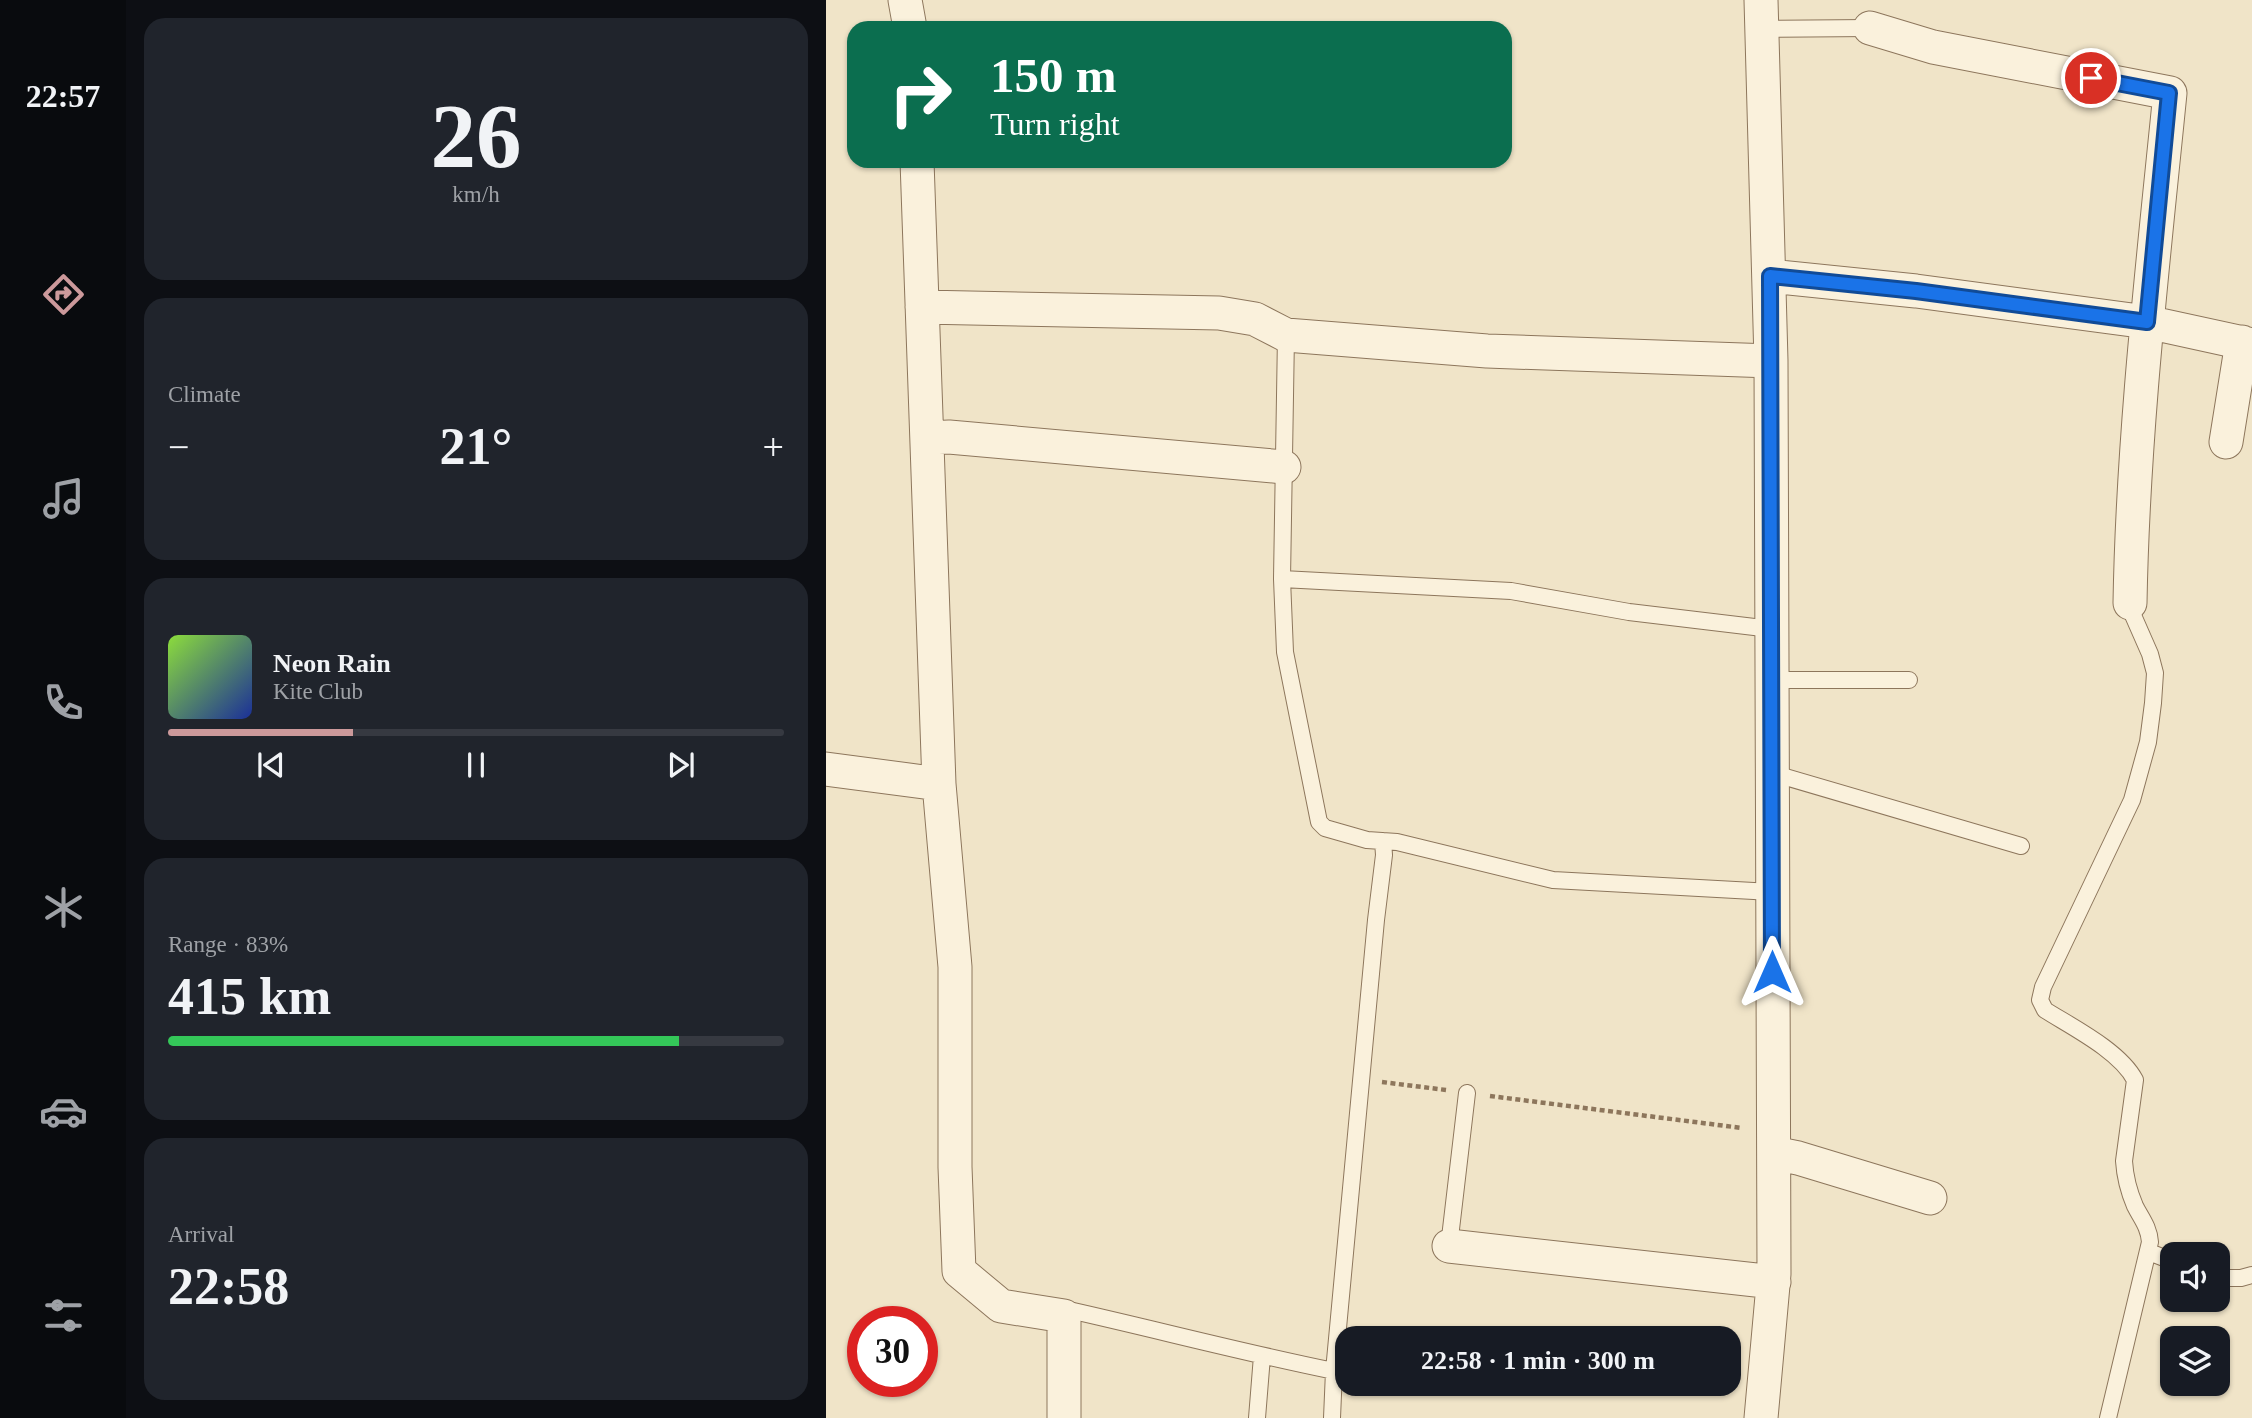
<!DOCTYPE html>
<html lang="en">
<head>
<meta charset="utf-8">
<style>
  :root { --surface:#171b24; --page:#20242c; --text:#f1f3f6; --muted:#9ea1a6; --line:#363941; --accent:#cc999b }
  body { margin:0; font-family:Georgia,serif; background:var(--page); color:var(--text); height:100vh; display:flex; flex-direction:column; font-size:26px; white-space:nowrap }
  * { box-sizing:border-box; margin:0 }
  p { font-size:23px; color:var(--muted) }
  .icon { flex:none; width:38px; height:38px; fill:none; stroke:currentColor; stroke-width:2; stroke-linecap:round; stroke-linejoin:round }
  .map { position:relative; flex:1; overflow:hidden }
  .side { display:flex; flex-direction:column; gap:18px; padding:18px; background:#0d0f14; width:700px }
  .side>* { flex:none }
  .hud { position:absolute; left:21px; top:21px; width:665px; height:147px; border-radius:21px; box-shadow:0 2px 5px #0004; background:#0b6e4f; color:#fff; overflow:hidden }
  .tools { position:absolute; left:1334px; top:1242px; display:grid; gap:14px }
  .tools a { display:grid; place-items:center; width:70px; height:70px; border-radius:14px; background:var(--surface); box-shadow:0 2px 5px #0004; font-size:35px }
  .speed { position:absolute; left:21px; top:1306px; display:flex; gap:14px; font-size:35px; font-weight:700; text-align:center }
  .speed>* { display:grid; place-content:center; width:91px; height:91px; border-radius:50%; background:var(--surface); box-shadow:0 2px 5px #0004; line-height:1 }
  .speed .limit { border:10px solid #d22; background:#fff; color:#111 }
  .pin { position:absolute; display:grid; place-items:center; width:60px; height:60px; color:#fff; margin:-30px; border:4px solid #fff; border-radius:50%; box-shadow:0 2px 7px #0007 }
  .me { position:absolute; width:77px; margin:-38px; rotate:0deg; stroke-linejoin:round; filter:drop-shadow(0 0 5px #0008) }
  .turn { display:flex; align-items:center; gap:24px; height:147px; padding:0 28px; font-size:32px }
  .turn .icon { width:91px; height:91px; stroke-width:2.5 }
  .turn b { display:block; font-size:49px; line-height:60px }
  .big { font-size:52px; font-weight:600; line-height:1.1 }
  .side .tile { flex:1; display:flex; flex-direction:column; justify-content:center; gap:10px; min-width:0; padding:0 24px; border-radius:21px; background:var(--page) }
  .side .dial { align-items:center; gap:0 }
  .dial b { font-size:91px; line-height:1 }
  .song { display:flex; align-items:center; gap:21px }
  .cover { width:84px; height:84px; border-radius:10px; background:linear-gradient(135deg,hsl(90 70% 55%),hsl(230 70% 35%)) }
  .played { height:7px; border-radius:4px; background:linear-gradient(90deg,var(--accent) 30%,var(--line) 30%) }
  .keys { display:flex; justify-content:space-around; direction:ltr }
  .heat { display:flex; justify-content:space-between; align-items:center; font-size:38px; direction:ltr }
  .charge { height:10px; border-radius:5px; background:linear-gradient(90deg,#34c759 83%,var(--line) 0) }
  .trip { position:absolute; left:509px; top:1326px; width:406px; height:70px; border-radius:21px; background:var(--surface); box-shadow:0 2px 5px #0004; font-weight:600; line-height:70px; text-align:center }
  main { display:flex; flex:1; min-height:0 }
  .dock { display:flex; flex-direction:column; width:126px; justify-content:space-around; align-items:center; background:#090b0e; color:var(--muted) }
  .dock .icon { width:49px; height:49px }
  .dock .selected { color:var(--accent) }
  .dock b { font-size:32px; color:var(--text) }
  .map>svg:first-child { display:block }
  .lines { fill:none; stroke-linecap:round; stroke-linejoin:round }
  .lane-casing { stroke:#8d765c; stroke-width:18 }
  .street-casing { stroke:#8d765c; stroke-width:35 }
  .path { stroke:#8d765c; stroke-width:4.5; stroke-dasharray:5 3.5; stroke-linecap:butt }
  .lane { stroke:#faf1dc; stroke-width:16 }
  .street { stroke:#faf1dc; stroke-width:33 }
  .route-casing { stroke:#114b97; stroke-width:18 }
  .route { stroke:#1a73e8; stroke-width:12 }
</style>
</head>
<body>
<main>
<nav class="dock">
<b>22:57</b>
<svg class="icon selected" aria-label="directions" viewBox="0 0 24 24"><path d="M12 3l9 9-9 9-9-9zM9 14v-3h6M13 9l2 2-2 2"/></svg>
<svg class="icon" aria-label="music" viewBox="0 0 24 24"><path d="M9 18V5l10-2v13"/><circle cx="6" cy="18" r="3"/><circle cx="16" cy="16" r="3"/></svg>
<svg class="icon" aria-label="phone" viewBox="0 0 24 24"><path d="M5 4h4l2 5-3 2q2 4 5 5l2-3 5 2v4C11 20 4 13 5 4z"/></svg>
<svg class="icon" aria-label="climate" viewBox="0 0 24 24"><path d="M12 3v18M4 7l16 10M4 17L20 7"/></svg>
<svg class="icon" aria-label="car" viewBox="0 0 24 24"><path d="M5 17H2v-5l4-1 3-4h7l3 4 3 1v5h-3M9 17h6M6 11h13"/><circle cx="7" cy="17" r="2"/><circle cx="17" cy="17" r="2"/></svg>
<svg class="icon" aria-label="filters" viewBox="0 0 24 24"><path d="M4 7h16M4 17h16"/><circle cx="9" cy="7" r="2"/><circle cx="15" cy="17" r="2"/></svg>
</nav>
<section class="side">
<div class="tile dial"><b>26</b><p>km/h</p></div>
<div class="tile"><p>Climate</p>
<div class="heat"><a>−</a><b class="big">21°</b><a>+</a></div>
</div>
<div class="tile">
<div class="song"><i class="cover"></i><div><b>Neon Rain</b><p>Kite Club</p></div></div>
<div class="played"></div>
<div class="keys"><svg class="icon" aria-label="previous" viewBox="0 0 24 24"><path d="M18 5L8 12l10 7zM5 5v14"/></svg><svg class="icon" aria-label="pause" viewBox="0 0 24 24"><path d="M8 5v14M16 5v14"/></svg><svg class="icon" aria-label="next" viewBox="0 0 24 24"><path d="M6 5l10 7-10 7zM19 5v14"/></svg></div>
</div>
<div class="tile"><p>Range · 83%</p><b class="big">415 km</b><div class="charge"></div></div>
<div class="tile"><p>Arrival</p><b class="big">22:58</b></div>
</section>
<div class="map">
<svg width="1426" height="1418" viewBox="0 0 1426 1418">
  <rect width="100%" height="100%" fill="#f0e4c8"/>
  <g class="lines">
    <g class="lane-casing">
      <path id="lane" d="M936 29 1044 28
        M460 335 456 579 459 652 493 822 499 828 541 840 571 842 727 880 946 892
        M456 579 685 591 803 612 945 629
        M945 680H1083
        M946 773 1195 846
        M623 1246 641 1093
        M1323 1252 1346 1261
        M1391 1278H1415L1426 1275
        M234 1313 243 1310C332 1330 419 1353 508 1371
        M431 1418 436 1356
        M506 1418 508 1371 550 920 558 855 557 841
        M1282 1418 1324 1242C1323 1227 1315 1218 1309 1206 1303 1192 1299 1177 1298 1161L1309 1080C1294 1051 1246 1027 1219 1010L1214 1000 1217 987 1306 800 1322 742 1327 703 1329 673 1324 654 1306 613"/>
    </g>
    <g class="street-casing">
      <path id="street" d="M79 0 84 28
        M935 0 945 361 948 1274 935 1418
        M1044 28 1107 47 1344 93C1327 263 1307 433 1304 603
        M91 161 113 784 129 967V1167L133 1271 175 1306 238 1316V1418
        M944 276 1090 291 1321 322 1426 345
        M96 307 393 313 429 319 460 335 661 351 945 361
        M102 438 123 437 458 467
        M1400 442 1416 342
        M0 769 113 784
        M948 1153 972 1158 1104 1198
        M623 1246 948 1282"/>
    </g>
    <path class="path" d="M556 1082 620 1090
      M664 1096 916 1128"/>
    <use href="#lane" class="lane"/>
    <use href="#street" class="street"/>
  </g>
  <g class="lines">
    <g class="route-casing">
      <path id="route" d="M946 972 944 276 1090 291 1321 322 1343 93 1265 78"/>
    </g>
    <use href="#route" class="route"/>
  </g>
</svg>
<div class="tools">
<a><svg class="icon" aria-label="sound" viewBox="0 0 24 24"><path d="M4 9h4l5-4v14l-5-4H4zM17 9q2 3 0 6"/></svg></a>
<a><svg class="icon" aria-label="layers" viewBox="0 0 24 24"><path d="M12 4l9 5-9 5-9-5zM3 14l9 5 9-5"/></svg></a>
</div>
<div class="speed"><div class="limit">30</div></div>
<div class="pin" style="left:1265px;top:78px;background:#d93025"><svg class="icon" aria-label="arrive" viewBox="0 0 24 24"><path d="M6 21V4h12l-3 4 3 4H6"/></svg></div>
<svg class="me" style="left:946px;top:972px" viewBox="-20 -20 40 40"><path d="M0-17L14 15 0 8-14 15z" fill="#1a73e8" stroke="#fff" stroke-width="4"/></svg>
<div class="trip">22:58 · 1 min · 300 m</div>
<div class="hud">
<div class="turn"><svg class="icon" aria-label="right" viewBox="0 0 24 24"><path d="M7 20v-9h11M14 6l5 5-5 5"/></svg><div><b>150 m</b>Turn right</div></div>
</div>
</div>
</main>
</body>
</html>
